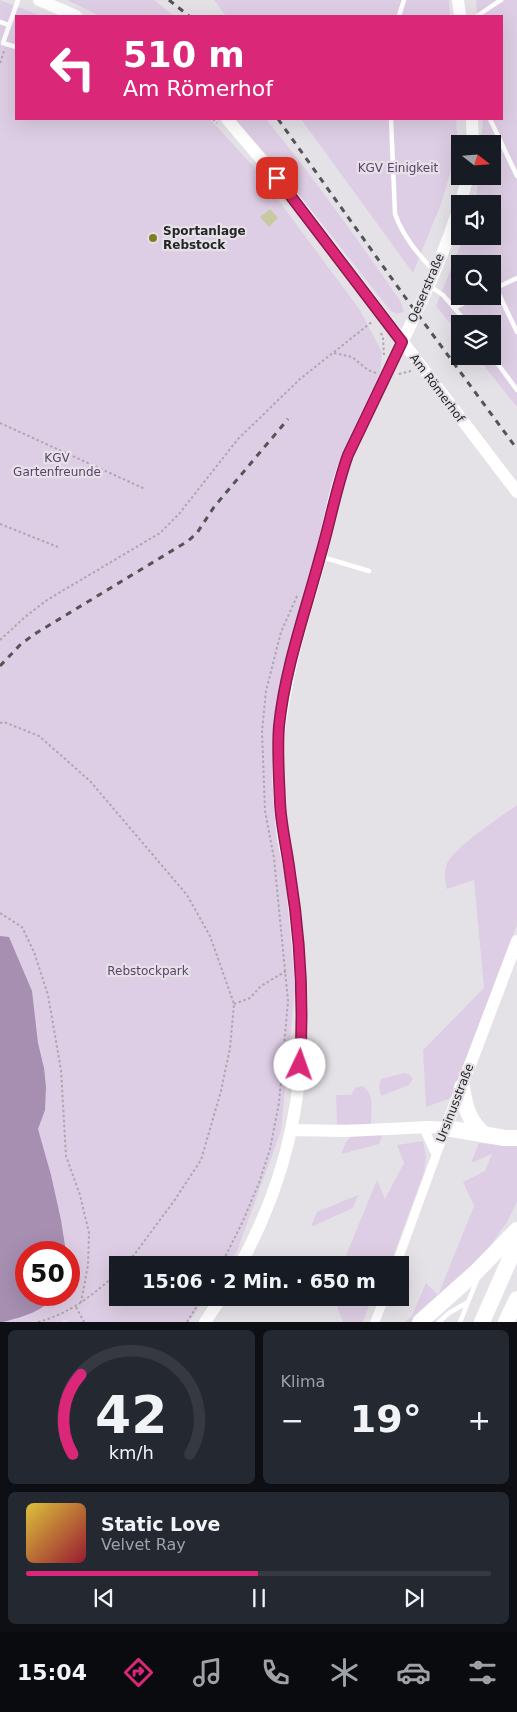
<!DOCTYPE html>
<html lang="de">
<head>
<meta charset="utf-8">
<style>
  :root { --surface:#171b24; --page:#242831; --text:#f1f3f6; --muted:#9ea1a6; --line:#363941; --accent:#db2777 }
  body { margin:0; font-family:"DejaVu Sans",sans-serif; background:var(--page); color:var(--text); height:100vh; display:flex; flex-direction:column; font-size:19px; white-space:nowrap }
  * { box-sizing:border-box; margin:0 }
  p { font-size:16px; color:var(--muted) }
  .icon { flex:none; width:28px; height:28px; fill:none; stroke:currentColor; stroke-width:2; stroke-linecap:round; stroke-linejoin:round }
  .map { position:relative; height:1322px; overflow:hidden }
  .side { display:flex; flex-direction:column; gap:8px; padding:8px; background:#0d0f14; flex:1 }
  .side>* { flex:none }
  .top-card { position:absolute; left:15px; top:15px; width:488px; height:105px; border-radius:0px; box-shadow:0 5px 20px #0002; background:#db2777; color:#fff; overflow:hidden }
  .needle { width:32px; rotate:107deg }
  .fabs { position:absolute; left:451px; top:135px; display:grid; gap:10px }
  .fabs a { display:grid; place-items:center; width:50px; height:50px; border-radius:0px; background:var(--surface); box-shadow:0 5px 20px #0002; font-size:25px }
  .speed { position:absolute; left:15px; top:1241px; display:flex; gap:10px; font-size:25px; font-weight:700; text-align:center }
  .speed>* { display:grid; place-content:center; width:65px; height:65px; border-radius:50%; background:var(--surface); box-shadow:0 5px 20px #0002; line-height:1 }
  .speed .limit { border:8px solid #d22; background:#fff; color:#111 }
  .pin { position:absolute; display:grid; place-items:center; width:42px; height:42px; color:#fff; margin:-21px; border-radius:10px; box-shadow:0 2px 8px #0006 }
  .me { position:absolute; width:55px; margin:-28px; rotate:3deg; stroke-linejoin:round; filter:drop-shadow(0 0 4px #0008) }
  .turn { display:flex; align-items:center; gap:18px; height:105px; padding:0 25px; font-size:22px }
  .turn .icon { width:65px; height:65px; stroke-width:2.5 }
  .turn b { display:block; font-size:35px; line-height:42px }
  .big { font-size:38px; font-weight:700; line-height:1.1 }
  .side .card { flex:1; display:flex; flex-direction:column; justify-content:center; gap:8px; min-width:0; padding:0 18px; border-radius:8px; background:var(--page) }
  .side .dial { align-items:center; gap:0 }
  .dial svg { height:130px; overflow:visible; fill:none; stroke:var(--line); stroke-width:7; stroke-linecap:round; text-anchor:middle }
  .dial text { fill:var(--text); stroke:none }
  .song { display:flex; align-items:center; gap:15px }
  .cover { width:60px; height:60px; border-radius:8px; background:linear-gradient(135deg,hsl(50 70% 55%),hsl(350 70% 35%)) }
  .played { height:5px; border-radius:2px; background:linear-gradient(90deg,var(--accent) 50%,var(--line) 50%) }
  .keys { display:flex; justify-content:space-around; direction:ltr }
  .heat { display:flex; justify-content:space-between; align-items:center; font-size:28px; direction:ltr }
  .side .tiles { flex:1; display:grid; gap:8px; grid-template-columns:1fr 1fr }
  .card:last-child { grid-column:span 2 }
  .trip { position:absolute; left:109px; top:1256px; width:300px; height:50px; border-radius:0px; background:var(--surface); box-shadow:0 5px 20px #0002; font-weight:700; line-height:50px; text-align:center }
  .tabs { display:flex; height:80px; justify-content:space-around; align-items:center; background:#090b0e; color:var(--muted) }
  .tabs .icon { width:35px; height:35px }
  .tabs .selected { color:var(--accent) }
  .tabs b { font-size:22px; color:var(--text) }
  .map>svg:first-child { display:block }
  .green { fill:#decee5; fill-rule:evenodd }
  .water { fill:#a68fb1 }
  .building { fill:#c7c9a0 }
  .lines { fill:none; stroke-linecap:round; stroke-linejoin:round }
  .path { stroke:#aaa8ac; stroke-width:2; stroke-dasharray:2.5 2.5; stroke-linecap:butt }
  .lane { stroke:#fff; stroke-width:4.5 }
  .street { stroke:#fff; stroke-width:9 }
  .secondary { stroke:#fff; stroke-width:12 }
  .highway { stroke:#fff; stroke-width:16 }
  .rail { stroke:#545356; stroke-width:3; stroke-dasharray:6 6; stroke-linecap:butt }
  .route-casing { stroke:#8e194d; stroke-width:12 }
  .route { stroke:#db2777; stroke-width:9 }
  .poi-dot { fill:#7e7e26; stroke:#e5e2e7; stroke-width:2 }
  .labels { text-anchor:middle; stroke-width:4.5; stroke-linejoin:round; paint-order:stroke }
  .park-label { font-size:12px; fill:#5f3e6d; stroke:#e5e2e7 }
  .poi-label { font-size:12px; font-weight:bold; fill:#252426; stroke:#e5e2e7; text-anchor:start }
  .street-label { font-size:12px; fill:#252426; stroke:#e5e2e7 }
</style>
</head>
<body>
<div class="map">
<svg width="517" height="1322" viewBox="0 0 517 1322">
  <rect width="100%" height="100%" fill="#e5e2e7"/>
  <path class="green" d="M0 0 42 16H16V119H210L253 166 360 310 382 352 380 379 324 531 289 647 274 724 297 968 281 1131 237 1251 227 1265H118V1298H205L189 1322H69L65 1320 60 1322H0ZM26 1252H69V1295H26Z
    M67 0H154L174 16H100Z
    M214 0H449L450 16H226Z
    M476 0H517V407L476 356H492V324H460V336L436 306 464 236H492V204H475L479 176H492V144H481L483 119H501V16H477ZM460 264H492V296H460Z
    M235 119H266C314 178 358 240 401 302L404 312 397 314 390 310 281 172Z
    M301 119H456L458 146 441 204 413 273Z
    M517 805V925L451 1098 426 1107 423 1050 484 988 474 880 447 889C445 881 444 873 446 866 452 848 501 817 517 805Z
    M405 1073 410 1075 413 1079 409 1085 381 1096 379 1086 381 1079Z
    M362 1086C375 1092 371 1111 371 1124H337L336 1095H351L355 1088Z
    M383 1134 379 1144 341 1154 346 1142 352 1135Z
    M423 1141 426 1157 424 1172 390 1265H342L377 1180 385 1199 404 1163 397 1145Z
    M479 1143 506 1146 517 1145V1202L507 1222 484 1255 412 1322H405L412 1316 426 1283 438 1295 474 1206 463 1182 485 1171 492 1154 471 1163Z
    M358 1195 353 1208 311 1227 317 1212Z
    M334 1298H372L363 1322H343Z"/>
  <path class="water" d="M0 936 9 937 32 991 38 1043 44 1068 46 1087 45 1110 38 1129 51 1175 61 1220 66 1252H26V1295H58C40 1312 26 1316 3 1322H0Z"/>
  <path class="building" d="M270 209 278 218 269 227 260 217Z"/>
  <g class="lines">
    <path class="path" d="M0 63 4 51
      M213 119 217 123
      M381 333 383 338 384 355
      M334 353 352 357 368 370 376 373
      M399 374 411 371
      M0 423 145 489
      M0 524 58 547
      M0 640 25 617 47 600 160 533 179 514 238 439 300 379 373 321
      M0 723 4 722 39 736 90 781 187 895 210 936 234 1004 230 1048 221 1091 201 1160 174 1201 134 1255 124 1265
      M0 913 22 927 34 952 48 995 61 1070 66 1156 80 1195 89 1233 88 1265 81 1302
      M234 1004 250 998 261 986 286 971
      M221 1265 242 1223 259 1183 270 1149 279 1103 288 1001 274 858 265 811 262 731 266 691 281 632 298 594
      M76 1307 84 1322
      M38 1322C69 1314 95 1294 118 1272
      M187 1322 202 1298"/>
    <path class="lane" d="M399 16 404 0
      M477 16 501 0
      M0 22 9 25
      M16 47 3 43 18 0
      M391 119 395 214C403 236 417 253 433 270
      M490 119 517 176
      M430 286 443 295 468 324
      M496 288 517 332
      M492 290 517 278
      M454 308 479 296
      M492 356 517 390
      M322 557 369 571
      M439 1322 449 1313 468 1302
      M460 1322 477 1280"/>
    <path class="street" d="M426 1133 436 1154
      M396 1265 446 1128
      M375 1322 384 1298"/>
    <path class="secondary" d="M39 0 76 16
      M458 0 460 16
      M227 119 288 191 517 492
      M472 119 473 144
      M446 1128 517 941
      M292 1130 346 1131 429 1127 446 1128
      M240 1265C281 1191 302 1109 302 1025 302 976 296 926 291 877 289 864 285 851 283 838 279 806 276 756 280 724 282 709 285 694 288 679 296 636 311 595 322 552 330 520 335 484 349 454 389 362 443 274 468 176
      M205 1322 221 1298"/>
    <path class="highway" d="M462 1087C465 1107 469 1122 485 1135
      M446 1128 505 1138H517
      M420 1322 476 1272 517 1230
      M482 1322 517 1243
      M506 1322 517 1299"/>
    <path class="rail" d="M169 0 189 16
      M278 119 405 297 517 449
      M0 666 20 645 33 635 188 541 197 533 214 507 288 419"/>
  </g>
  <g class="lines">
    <g class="route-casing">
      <path id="route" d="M277 178 402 342 348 455C336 488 330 523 320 557 305 613 285 668 279 726 277 751 279 777 280 802 281 826 287 849 290 873 300 936 304 1001 300 1065"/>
    </g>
    <use href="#route" class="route"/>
  </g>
  <circle class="poi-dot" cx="153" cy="238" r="5"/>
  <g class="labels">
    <g class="park-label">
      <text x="398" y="172">KGV Einigkeit</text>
      <text x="57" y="462">KGV<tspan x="57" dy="14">Gartenfreunde</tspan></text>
      <text x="148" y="975">Rebstockpark</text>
    </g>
    <g class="poi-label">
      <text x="163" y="235">Sportanlage<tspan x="163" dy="14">Rebstock</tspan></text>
    </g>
    <g class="street-label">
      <text transform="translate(426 288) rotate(-67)" y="4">Oeserstraße</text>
      <text transform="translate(437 388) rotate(53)" y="4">Am Römerhof</text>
      <text transform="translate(455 1103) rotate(-69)" y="4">Ursinusstraße</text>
    </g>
  </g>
</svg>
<div class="fabs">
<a><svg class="needle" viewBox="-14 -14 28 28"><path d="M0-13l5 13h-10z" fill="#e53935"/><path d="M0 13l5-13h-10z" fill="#9ea1a6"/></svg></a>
<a><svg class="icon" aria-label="sound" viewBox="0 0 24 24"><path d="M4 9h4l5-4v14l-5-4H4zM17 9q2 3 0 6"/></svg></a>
<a><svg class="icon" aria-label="search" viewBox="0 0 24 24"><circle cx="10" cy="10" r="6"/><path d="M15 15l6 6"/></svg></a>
<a><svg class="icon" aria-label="layers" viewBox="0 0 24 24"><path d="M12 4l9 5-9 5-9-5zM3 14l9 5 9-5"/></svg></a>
</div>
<div class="speed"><div class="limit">50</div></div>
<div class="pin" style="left:277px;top:178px;background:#d93025"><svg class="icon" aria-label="arrive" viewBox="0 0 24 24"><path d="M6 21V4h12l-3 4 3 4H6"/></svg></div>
<svg class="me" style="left:300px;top:1065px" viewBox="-20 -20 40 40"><circle r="19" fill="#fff"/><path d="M0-13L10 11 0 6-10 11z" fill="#db2777"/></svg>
<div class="trip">15:06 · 2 Min. · 650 m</div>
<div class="top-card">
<div class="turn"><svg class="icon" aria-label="left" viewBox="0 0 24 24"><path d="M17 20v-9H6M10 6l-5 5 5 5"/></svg><div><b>510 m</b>Am Römerhof</div></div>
</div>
</div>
<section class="side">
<div class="tiles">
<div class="card dial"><svg viewBox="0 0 100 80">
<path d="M14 69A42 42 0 1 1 86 69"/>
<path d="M14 69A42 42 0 0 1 19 20" stroke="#db2777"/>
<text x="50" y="56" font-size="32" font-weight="700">42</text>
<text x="50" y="72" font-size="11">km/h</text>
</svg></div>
<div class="card"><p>Klima</p>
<div class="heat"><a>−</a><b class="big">19°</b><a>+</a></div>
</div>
<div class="card">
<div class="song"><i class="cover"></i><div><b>Static Love</b><p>Velvet Ray</p></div></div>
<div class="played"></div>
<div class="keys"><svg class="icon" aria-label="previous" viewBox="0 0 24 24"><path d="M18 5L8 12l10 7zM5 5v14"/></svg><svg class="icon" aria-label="pause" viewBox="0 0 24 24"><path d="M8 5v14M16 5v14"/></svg><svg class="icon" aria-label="next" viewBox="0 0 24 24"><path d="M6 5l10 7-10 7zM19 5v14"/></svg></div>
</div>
</div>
</section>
<nav class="tabs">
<b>15:04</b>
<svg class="icon selected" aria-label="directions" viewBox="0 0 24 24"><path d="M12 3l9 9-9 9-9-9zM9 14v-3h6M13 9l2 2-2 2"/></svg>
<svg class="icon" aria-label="music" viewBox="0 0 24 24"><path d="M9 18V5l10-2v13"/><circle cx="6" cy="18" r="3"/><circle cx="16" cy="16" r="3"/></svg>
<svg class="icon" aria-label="phone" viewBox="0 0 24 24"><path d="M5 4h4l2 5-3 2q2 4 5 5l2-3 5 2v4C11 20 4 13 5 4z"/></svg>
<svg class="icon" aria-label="climate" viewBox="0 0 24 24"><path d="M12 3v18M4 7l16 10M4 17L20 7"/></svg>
<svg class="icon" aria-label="car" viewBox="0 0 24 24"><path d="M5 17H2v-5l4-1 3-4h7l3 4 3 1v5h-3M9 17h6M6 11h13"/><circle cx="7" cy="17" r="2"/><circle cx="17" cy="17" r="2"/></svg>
<svg class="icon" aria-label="filters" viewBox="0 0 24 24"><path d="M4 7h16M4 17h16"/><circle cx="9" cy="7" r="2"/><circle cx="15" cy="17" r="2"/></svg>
</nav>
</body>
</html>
